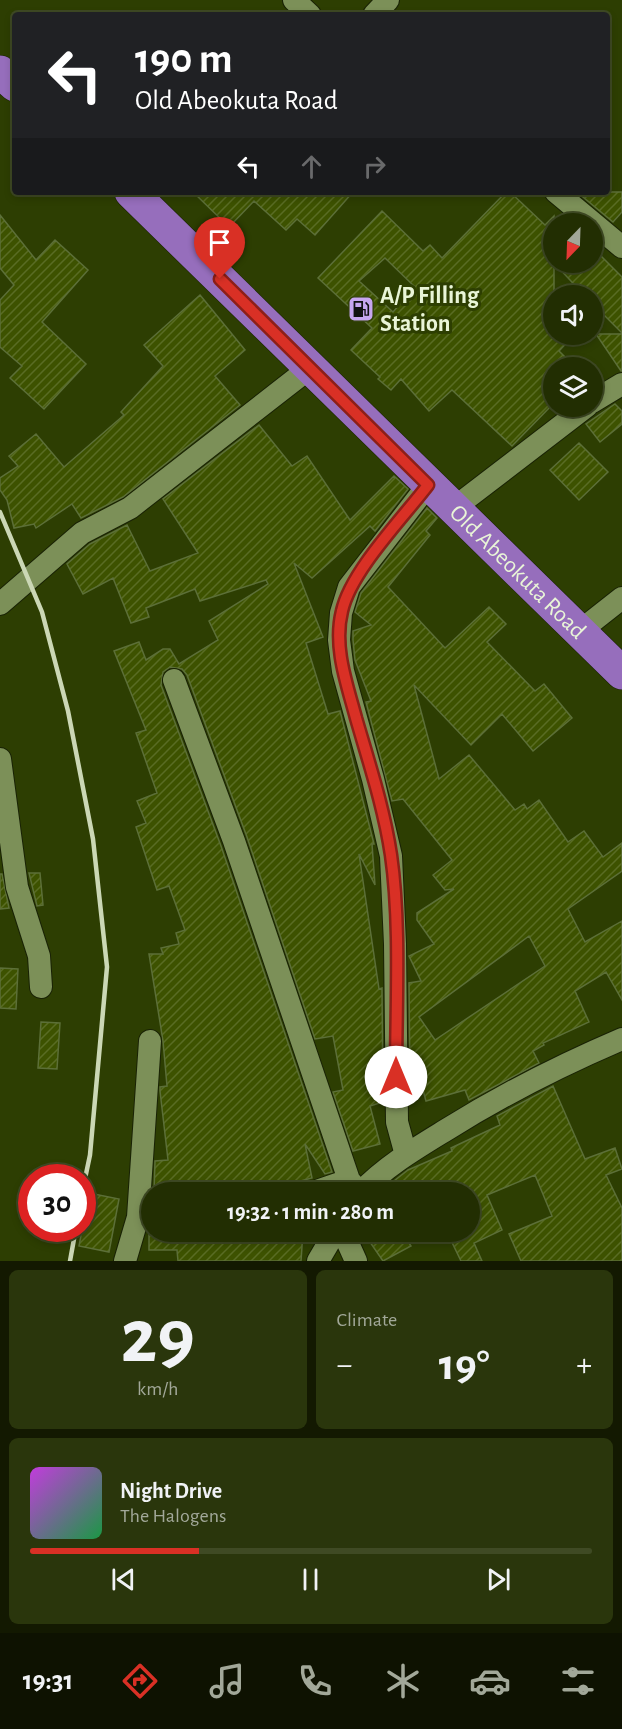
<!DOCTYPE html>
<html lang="en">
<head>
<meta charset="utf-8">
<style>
  :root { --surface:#222e02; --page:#2a360c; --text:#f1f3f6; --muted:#a2a899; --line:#3f4a24; --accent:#d93025 }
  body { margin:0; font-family:"Alegreya Sans",sans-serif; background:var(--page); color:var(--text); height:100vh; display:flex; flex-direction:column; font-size:22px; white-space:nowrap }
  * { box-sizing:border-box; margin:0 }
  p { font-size:20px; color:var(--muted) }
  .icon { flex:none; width:33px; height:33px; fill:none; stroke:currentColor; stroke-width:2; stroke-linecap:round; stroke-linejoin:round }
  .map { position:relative; height:1261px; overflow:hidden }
  .side { display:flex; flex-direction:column; gap:9px; padding:9px; background:#131901; flex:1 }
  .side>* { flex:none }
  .banner { position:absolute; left:12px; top:12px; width:598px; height:183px; border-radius:6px; box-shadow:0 3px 9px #0003,0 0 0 2px var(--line); background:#202124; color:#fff; overflow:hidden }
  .needle { width:39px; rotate:203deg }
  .buttons { position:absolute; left:543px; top:213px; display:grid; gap:12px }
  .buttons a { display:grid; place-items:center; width:60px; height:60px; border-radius:50%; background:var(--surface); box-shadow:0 3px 9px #0003,0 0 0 2px var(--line); font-size:30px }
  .speed { position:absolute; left:18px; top:1164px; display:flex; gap:12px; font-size:30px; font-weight:700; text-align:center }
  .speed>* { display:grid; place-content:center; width:78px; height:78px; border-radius:50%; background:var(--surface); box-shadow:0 3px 9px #0003,0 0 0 2px var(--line); line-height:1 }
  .speed .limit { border:9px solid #d22; background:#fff; color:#111 }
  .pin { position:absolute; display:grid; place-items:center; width:51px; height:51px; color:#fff; margin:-62px -26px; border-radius:50% 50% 50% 0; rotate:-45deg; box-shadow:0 0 6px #0007 }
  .pin .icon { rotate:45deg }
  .me { position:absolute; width:66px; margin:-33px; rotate:0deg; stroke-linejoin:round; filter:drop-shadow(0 0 4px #0008) }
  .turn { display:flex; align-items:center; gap:21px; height:126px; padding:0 24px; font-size:27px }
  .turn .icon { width:78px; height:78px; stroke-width:2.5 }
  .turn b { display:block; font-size:42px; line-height:51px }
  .lanes { display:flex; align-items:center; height:57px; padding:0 24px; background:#0003; justify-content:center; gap:30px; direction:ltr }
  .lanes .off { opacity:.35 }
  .big { font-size:45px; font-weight:600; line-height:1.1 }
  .side .tile { flex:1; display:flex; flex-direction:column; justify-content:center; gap:9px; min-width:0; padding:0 21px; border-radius:9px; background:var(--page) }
  .side .dial { align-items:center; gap:0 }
  .dial b { font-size:78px; line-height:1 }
  .song { display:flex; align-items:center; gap:18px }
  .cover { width:72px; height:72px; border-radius:9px; background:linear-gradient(135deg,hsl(290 70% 55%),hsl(140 70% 35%)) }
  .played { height:6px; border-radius:3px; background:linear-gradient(90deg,var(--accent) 30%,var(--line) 30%) }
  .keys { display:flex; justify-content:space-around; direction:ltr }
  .heat { display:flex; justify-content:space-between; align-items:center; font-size:33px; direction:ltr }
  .side .tiles { flex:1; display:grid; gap:9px; grid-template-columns:1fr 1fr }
  .tile:last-child { grid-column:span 2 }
  .trip { position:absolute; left:141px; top:1182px; width:339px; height:60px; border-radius:30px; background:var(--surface); box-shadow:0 3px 9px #0003,0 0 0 2px var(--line); font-weight:600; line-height:60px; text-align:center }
  .tab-bar { display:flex; height:96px; justify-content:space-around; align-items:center; background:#0e1201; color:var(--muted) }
  .tab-bar .icon { width:42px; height:42px }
  .tab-bar .active { color:var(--accent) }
  .tab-bar b { font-size:27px; color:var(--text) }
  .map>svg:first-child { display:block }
  .building { fill:url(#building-hatch); stroke:#5c6f38; stroke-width:1.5; fill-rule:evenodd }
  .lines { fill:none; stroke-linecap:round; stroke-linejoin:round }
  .minor-casing { stroke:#192205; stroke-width:24 }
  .trunk-casing { stroke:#192205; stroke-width:34 }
  .minor { stroke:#7c9058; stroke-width:22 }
  .trunk { stroke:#966ebc; stroke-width:33 }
  .rail { stroke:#cbd7b5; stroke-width:4.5 }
  .route-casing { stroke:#8d1f18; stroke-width:15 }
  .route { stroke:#d93025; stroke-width:10 }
  .labels { text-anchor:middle; stroke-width:6; stroke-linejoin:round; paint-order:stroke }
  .poi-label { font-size:24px; font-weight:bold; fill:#e9f5d7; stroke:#2d3e02; text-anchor:start }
  .street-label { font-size:24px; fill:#e9f5d7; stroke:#2d3e02 }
</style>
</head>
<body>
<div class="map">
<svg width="622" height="1261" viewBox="0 0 622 1261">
  <defs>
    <pattern id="building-hatch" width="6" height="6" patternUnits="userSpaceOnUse" patternTransform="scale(1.5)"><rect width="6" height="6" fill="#3d5200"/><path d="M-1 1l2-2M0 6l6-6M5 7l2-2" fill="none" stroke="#596c24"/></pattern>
  </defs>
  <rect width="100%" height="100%" fill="#2d3e02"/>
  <path class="building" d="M193 192H353L315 235 297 219 286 230 254 201 229 227Z
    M506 192H510L545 225 554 216V262H592V247L622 277V333L592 303V296H585L554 263V334H575L559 351 576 368H554V403L512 446 452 390 429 411 401 379 391 390 378 379 380 377 351 350 372 328 318 278 382 211 423 251 430 245 442 258ZM385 258 415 287 393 312 359 281Z
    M577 192H622V212L613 222Z
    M0 215 36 260 55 240 88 270 42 322 86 364 44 409 10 378 22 366 0 347V300L14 285 0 268Z
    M200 295 245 350 215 376 240 405 123 497 81 518 72 504 36 528 34 524 14 528 7 500 0 490V478L18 466 9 456 36 434 64 467 124 415 121 412 163 366 144 345Z
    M596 334H622V371H621Z
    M615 404 622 411V424L600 442 586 424Z
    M259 425 292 466 307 456 350 520 394 476 408 489 375 531 370 526 312 578 294 563 323 637 306 643 328 714 340 711 374 844H372L375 885 359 854 379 989 382 988 383 1102 370 1106 380 1144 353 1151 333 1092 343 1090 333 1036 315 1039 247 837 187 675 182 669 170 667 163 672 161 685 221 846 332 1172 325 1174 305 1144 312 1178 273 1188 274 1192H154L155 1161 168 1160 160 1091V1087L167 1086 163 1041 149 954H163L161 948 179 944 176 933 185 930 169 886 157 890 136 827 146 823 137 801 157 793 136 733 146 730 114 651 139 642 146 660 163 649H170L179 664 218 640 209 621 268 584 266 580 200 601 195 589 146 608 149 617 131 623 113 578 83 594 67 564 90 544 127 525 150 571 198 553 163 499Z
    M579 443 608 472 579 500 550 470Z
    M427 508 437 518 426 531 430 535 388 587 445 648 489 607 506 624 487 642 535 691 544 684 572 718 533 751 502 714 471 745 414 685 439 779 469 755 515 810 524 804 527 809 539 800 568 842 584 831 603 857 622 843V871L568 909 585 942 622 921V1000L606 972 575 991 589 1022 543 1043 544 1045 533 1051 539 1063 469 1100 465 1090 426 1101 420 1079 410 1082 409 983 421 981 409 956 434 944 417 920V913L454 889 445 890 433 875 452 860 403 799 392 801 366 702 371 701 355 660 353 640V631L371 625 355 612 361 593ZM529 936 545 966 435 1040 419 1017Z
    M29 873H40L43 905 37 906Z
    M0 874H2L9 908 0 909Z
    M0 968 18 969 16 1009 0 1008Z
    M41 1022 60 1023 57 1069 38 1068Z
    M553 1086 585 1159 615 1148 622 1169 606 1175 622 1208V1261H521L509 1234 552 1216 535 1175 487 1195 502 1230 474 1243 482 1261H461L447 1232 470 1233V1192H380L408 1170 452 1151 451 1148 500 1125 497 1116Z
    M89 1193 119 1199 109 1252 79 1246Z
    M149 1232H303L301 1261H178L177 1250H149Z
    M363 1232H402L411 1246 383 1261Z"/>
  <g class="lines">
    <g class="minor-casing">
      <path id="minor" d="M294 0 310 15
        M374 15 388 0
        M556 192 622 247
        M592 402 622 384
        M454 508 587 406
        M0 604 82 533 130 508 311 367
        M580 631 622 598
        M174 680 234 841 349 1180 359 1192
        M0 759 17 887 39 956 41 987
        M406 1155 397 1122 395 944 391 856 373 779 343 671 339 640 341 613 349 587 428 485
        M314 1192 349 1180
        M361 1192C386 1166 415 1149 446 1130 502 1095 561 1065 622 1039
        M343 1232 356 1261
        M125 1261 138 1217 150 1041
        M318 1261 335 1232"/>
    </g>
    <g class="trunk-casing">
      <g id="trunk">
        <path d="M0 72 15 85"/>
        <path id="s1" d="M131 192 622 673"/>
      </g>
    </g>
    <use href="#minor" class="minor"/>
    <use href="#trunk" class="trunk"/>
    <path class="rail" d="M0 512 42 612 68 711 93 839 107 967 90 1155 82 1193
      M70 1261 76 1228"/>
  </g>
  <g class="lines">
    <g class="route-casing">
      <path id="route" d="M220 279 428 485C402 519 351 571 342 611 333 647 347 684 356 718 369 763 384 808 391 855 401 924 396 1006 396 1077"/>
    </g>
    <use href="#route" class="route"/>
  </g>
  <defs>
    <g id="fuel-square" transform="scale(1.35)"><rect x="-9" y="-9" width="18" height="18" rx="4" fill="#c7a6ef" stroke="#2d3e02"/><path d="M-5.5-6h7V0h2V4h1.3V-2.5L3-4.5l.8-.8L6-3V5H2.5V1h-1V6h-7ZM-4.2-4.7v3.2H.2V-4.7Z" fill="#111"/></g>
  </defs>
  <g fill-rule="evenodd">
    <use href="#fuel-square" x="361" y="309"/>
  </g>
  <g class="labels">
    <g class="poi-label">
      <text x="380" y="303">A/P Filling<tspan x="380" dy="28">Station</tspan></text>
    </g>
    <g class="street-label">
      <text dy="8" stroke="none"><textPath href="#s1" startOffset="542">Old Abeokuta Road</textPath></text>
    </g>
  </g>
</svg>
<div class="buttons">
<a><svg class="needle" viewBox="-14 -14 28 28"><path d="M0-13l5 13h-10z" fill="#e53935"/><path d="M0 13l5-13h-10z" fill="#a2a899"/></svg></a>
<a><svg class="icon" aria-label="sound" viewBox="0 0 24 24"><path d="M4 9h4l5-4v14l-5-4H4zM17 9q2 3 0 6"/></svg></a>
<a><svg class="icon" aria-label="layers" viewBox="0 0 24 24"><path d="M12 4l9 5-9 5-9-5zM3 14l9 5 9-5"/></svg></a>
</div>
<div class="speed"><div class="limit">30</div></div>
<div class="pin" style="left:220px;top:279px;background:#d93025"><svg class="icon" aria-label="arrive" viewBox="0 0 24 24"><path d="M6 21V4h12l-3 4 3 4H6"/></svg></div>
<svg class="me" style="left:396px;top:1077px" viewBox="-20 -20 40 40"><circle r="19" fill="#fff"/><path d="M0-13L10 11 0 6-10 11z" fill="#d93025"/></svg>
<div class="trip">19:32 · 1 min · 280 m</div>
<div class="banner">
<div class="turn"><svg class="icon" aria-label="left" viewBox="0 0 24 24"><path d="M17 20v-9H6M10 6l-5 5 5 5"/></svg><div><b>190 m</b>Old Abeokuta Road</div></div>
<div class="lanes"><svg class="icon" aria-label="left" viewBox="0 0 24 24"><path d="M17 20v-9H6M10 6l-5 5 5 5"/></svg><svg class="icon off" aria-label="ahead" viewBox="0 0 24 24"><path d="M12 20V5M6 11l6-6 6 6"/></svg><svg class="icon off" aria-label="right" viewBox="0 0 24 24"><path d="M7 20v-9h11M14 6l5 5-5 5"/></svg></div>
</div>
</div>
<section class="side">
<div class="tiles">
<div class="tile dial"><b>29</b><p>km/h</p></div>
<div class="tile"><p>Climate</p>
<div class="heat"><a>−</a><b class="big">19°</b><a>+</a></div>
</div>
<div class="tile">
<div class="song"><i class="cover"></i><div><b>Night Drive</b><p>The Halogens</p></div></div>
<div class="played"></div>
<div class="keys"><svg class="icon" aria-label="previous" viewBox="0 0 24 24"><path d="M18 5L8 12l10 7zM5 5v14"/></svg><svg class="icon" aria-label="pause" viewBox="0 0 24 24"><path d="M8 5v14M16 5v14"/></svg><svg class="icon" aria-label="next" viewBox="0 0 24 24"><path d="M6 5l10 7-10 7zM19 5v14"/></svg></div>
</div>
</div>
</section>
<nav class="tab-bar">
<b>19:31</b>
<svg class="icon active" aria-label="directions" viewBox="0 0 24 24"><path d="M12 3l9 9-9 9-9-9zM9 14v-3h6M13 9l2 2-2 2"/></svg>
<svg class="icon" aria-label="music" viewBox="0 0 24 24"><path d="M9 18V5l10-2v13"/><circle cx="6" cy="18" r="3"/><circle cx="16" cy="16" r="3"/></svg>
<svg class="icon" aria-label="phone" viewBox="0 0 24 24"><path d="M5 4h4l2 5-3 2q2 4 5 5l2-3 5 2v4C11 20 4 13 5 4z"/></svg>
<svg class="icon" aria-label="climate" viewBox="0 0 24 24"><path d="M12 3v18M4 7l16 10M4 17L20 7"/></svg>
<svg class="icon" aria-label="car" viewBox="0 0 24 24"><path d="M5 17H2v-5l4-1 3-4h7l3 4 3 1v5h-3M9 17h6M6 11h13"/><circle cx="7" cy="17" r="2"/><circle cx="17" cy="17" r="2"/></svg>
<svg class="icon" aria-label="filters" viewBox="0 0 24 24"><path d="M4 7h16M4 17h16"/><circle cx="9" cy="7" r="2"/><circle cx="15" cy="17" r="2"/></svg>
</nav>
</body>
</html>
